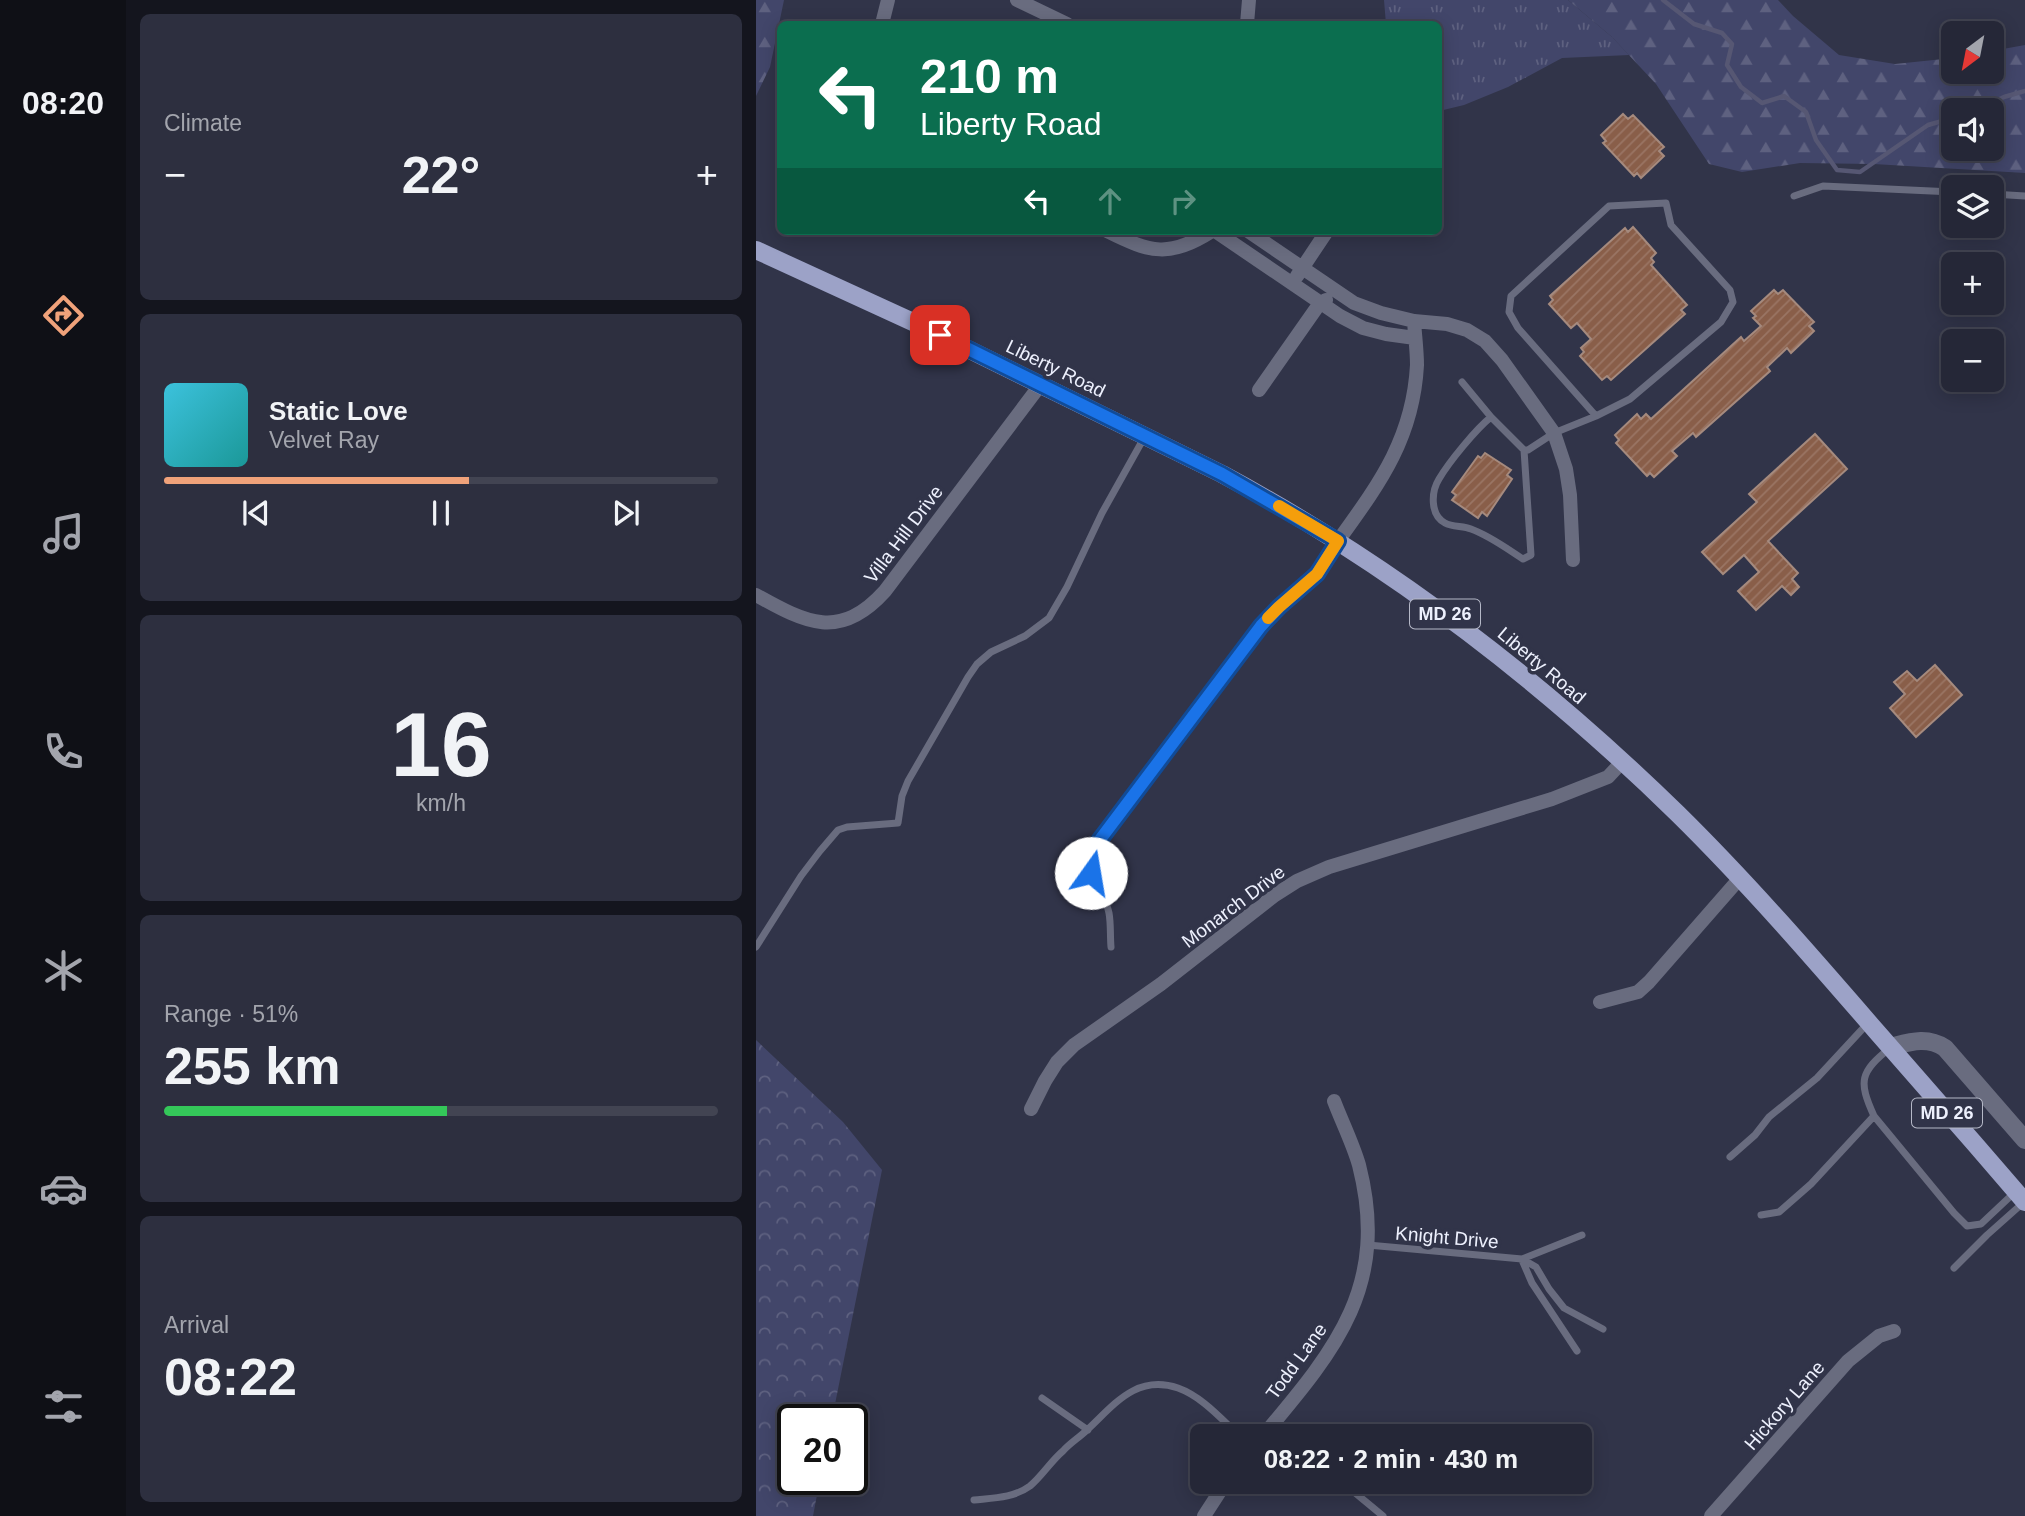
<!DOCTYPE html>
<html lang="en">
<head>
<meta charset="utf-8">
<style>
  :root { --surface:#252737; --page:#2d2f3f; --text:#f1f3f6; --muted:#a3a5ad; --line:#424452; --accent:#f0a27a }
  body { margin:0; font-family:Helvetica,sans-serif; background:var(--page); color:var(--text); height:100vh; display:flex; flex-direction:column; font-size:26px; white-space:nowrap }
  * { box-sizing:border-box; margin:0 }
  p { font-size:23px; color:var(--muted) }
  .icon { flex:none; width:38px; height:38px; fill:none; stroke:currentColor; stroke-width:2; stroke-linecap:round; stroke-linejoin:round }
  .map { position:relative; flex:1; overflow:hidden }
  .details { display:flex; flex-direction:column; gap:14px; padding:14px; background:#14151e; width:630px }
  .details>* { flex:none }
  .hud { position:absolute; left:21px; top:21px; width:665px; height:214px; border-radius:10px; box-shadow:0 4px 18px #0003,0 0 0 2px var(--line); background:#0b6e4f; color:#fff; overflow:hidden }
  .needle { width:46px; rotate:212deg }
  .controls { position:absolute; left:1185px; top:21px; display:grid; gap:14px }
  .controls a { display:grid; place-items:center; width:63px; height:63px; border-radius:10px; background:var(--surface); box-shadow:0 4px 18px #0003,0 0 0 2px var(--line); font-size:35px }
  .speed { position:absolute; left:21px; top:1404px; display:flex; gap:14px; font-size:35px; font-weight:700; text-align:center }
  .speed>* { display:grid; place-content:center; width:91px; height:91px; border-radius:50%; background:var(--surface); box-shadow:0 4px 18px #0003,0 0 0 2px var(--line); line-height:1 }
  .speed .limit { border:4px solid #111; border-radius:10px; background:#fff; color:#111 }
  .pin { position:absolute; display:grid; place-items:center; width:60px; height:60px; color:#fff; margin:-30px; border-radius:14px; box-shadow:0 4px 10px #0006 }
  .me { position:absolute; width:77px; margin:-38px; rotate:13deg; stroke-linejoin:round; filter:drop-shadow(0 0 5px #0008) }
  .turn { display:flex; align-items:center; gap:24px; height:147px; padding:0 28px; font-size:32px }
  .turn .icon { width:91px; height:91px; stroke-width:2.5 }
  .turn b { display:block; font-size:49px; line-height:60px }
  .lanes { display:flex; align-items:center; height:66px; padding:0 28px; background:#0003; justify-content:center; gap:35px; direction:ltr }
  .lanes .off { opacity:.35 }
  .big { font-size:52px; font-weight:800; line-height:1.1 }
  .details .tile { flex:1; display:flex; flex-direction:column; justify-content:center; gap:10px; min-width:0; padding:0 24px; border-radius:10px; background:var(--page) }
  .details .dial { align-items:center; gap:0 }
  .dial b { font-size:91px; line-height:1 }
  .song { display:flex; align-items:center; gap:21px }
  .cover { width:84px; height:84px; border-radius:10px; background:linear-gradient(135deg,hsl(190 70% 55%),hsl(180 70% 35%)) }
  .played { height:7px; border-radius:4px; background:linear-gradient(90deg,var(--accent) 55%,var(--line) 55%) }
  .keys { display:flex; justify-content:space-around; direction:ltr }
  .heat { display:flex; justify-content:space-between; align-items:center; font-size:38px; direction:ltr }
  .charge { height:10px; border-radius:5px; background:linear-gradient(90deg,#34c759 51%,var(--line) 0) }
  .trip { position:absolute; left:434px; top:1424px; width:402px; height:70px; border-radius:10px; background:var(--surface); box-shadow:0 4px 18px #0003,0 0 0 2px var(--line); font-weight:800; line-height:70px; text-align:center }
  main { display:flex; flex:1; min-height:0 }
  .tab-bar { display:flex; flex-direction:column; width:126px; justify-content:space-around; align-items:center; background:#0f1016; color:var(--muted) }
  .tab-bar .icon { width:49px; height:49px }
  .tab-bar .selected { color:var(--accent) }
  .tab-bar b { font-size:32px; color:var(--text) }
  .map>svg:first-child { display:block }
  .grass { fill:url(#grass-tufts) }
  .forest { fill:url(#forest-firs); fill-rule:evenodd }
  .park { fill:url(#park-crowns) }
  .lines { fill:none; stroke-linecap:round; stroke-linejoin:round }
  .stream { stroke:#565773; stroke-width:4.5 }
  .building { fill:url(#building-hatch); stroke:#a58a7e; stroke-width:2 }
  .service { stroke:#696c7f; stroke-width:7 }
  .minor { stroke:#696c7f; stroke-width:14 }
  .tertiary { stroke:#696c7f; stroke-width:18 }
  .primary { stroke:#9ca2c7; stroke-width:18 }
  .route-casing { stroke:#114b97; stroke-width:18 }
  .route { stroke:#1a73e8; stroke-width:12 }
  .slow { stroke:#f59e0b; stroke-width:12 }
  .labels { text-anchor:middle; stroke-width:7; stroke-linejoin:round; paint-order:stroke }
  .shield { fill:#313449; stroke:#b5b8c7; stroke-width:2 }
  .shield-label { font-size:18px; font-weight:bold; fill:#edf0fd }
  .street-label { font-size:19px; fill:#edf0fd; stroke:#313449 }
</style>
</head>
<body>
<main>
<nav class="tab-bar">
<b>08:20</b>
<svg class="icon selected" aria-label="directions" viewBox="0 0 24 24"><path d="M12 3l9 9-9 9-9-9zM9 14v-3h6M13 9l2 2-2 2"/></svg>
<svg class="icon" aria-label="music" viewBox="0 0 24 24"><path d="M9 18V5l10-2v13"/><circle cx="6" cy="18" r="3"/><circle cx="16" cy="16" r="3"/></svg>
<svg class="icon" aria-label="phone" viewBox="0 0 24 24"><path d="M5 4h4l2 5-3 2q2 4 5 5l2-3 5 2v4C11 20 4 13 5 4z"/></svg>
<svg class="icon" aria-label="climate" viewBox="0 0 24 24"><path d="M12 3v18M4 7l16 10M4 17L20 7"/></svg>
<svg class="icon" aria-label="car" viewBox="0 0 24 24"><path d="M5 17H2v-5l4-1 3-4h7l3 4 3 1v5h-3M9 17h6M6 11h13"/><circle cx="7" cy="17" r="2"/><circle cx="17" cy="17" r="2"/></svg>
<svg class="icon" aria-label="filters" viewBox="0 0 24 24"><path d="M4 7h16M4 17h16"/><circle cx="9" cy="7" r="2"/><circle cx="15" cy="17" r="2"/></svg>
</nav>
<section class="details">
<div class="tile"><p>Climate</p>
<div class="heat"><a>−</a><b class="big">22°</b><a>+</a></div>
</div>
<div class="tile">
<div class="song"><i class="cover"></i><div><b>Static Love</b><p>Velvet Ray</p></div></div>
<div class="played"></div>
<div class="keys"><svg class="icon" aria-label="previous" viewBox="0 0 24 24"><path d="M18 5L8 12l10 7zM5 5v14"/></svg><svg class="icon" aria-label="pause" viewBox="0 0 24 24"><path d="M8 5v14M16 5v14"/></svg><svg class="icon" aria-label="next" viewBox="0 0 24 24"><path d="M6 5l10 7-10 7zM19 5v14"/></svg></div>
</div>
<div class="tile dial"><b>16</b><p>km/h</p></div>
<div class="tile"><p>Range · 51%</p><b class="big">255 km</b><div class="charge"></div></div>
<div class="tile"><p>Arrival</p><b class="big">08:22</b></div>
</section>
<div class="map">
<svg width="1269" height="1516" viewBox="0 0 1269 1516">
  <defs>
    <pattern id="grass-tufts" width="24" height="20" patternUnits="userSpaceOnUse" patternTransform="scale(1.75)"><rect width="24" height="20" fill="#42466a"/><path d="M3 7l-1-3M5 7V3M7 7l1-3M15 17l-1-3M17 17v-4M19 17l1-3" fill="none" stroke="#5e6180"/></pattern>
    <pattern id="forest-firs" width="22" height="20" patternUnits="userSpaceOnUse" patternTransform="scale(1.75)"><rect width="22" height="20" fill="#42466a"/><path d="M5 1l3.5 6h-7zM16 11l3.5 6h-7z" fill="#5e6180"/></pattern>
    <pattern id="park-crowns" width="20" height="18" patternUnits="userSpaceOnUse" patternTransform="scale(1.75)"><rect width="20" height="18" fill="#42466a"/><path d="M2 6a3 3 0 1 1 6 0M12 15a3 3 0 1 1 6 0" fill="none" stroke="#5e6180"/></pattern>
    <pattern id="building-hatch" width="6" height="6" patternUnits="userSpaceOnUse" patternTransform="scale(1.75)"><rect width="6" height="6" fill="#895e49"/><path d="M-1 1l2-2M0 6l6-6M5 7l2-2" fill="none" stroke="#9a7564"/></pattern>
  </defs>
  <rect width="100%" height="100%" fill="#313449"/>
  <path class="grass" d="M628 0H812L856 37 873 55 806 58 752 87 708 105 683 111 682 24H630Z"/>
  <path class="forest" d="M0 0H28L14 67 0 96Z
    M812 0H1022L1037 16 1083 55 1139 64 1197 58V72H1236V51L1269 45V173L1118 164 1044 163 986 172 953 164 900 84 856 37ZM1197 110H1236V149H1197Z"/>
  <path class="park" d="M0 1040 87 1122 126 1170 76 1419H37V1479H64L57 1516H0Z"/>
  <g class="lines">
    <path class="stream" d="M907 0 938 24 966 33 976 44 971 65 985 87 1006 103 1028 96 1050 112 1060 140 1081 170 1104 172 1172 125 1197 118
      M1221 110 1248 97 1269 91"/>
  </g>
  <path class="building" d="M867 114 872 119 877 115 908 147 903 151 908 156 885 178 881 173 878 176 847 143 850 141 845 135Z
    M877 227 900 253 895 258 898 262 895 265 931 305 925 310 929 314 855 380 851 376 846 380 824 356 828 352 825 348 835 339 821 323 815 328 793 304 797 300 794 296 869 228 872 232Z
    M1018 290 1022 294 1027 290 1058 322 1053 326 1058 331 1035 353 1031 348 1011 367 1014 371 940 437 937 433 916 451 921 456 898 477 894 473 891 476 860 443 863 440 859 435 881 414 885 419 890 414 895 419 985 337 988 341 1005 326 997 318 1000 316 995 311Z
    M1059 434 1091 469 1012 541 1042 573 1036 579 1043 587 1035 595 1026 586 1000 610 982 591 1003 572 988 555 967 574 946 552 1001 502 993 494Z
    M729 453 755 470 751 475 756 479 731 516 726 512 722 518 696 500 700 495 696 492 722 456 725 458Z
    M1179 665 1206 695 1160 737 1134 708 1149 694 1138 682 1151 671 1161 681Z"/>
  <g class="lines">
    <path class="service" d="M1236 194 1269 196
      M1038 196 1067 186 1197 192
      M706 382 735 417 768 450 775 555 767 559C750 548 734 536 715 529 707 526 696 527 689 523 674 515 675 492 683 479 693 462 720 429 735 417
      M768 450H772L798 433 840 416 874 399 965 322 977 302 974 290 915 225 910 203 853 206 755 296 753 312 762 328 840 416
      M0 947 45 876 64 851 82 830 91 827 142 823 146 796 152 781 212 677 221 664 235 652 269 636 293 618 311 587 346 513 389 436
      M355 947C354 936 355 924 353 913 348 888 330 879 337 851L505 626 523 607 561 574 582 542
      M1118 1116 1198 1213 1211 1226 1225 1224 1259 1192
      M974 1157 999 1135 1013 1117 1061 1078 1112 1023
      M1005 1215 1023 1212 1055 1184 1118 1116C1102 1081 1104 1072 1134 1048
      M612 1245 766 1259 780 1267 793 1289 808 1308 847 1329
      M766 1259 826 1235
      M766 1260 776 1283 821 1351
      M1198 1268 1231 1235 1268 1202
      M286 1398 332 1430
      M517 1425 531 1437
      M586 1482 627 1516
      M218 1500C237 1498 258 1498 274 1486 286 1476 295 1461 307 1451 314 1443 324 1437 331 1430 358 1405 380 1374 422 1388 447 1397 466 1420 485 1437"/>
    <path class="minor" d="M261 0 311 24
      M126 24 132 0
      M491 24 493 0
      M351 231C395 253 413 258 456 231
      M459 231 584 316 607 328 630 334 659 338
      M492 231 598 303 625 313 658 321 691 324 711 330 729 341 746 360 798 433 810 469 814 495 817 560
      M541 276 571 231
      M503 390 564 303 570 300
      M582 541C623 484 657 439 661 365 661 351 659 336 658 321
      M0 595C50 623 84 641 129 591L285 384
      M844 1002 882 992 893 982 984 878
      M275 1109 289 1081 301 1062 318 1045 405 984 519 895 541 881 573 867 796 799 852 777 866 762
      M506 1437C579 1350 634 1287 603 1165 597 1144 586 1122 578 1101
      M448 1516 470 1482
      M955 1516 1092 1361 1123 1336 1138 1331"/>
    <path class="tertiary" d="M1134 1047C1154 1042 1171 1036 1189 1048L1269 1140"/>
    <path class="primary" d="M0 250 159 323 466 474C634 564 785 680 922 814 992 883 1057 958 1121 1032 1171 1089 1220 1145 1269 1202"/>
  </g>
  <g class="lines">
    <g class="route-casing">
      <path id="route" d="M184 335 466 474 582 541 561 574 523 607 505 626 343 841C336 852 334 860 335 873"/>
    </g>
    <use href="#route" class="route"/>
    <path class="slow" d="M512 618 523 607 561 574 582 541 523 506"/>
  </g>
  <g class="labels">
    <g class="shield">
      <rect x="654" y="599.5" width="70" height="29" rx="5"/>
      <rect x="1156" y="1098.5" width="70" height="29" rx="5"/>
    </g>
    <g class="shield-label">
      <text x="689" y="620">MD 26</text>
      <text x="1191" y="1119">MD 26</text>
    </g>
    <g class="street-label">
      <text transform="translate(300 368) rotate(26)" y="7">Liberty Road</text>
      <text transform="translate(147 534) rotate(-53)" y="7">Villa Hill Drive</text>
      <text transform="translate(786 665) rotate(40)" y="7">Liberty Road</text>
      <text transform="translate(477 906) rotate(-37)" y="7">Monarch Drive</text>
      <text transform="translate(691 1237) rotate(5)" y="7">Knight Drive</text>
      <text transform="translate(540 1361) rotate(-54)" y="7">Todd Lane</text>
      <text transform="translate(1028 1405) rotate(-49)" y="7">Hickory Lane</text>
    </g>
  </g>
</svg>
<div class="controls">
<a><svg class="needle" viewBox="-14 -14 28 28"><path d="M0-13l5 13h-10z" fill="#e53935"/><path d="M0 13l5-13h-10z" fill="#a3a5ad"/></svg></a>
<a><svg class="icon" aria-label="sound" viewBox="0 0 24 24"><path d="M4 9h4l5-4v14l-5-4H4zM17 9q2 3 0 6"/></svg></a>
<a><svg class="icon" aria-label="layers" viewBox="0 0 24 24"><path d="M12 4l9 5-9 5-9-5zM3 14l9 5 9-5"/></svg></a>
<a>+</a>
<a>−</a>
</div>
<div class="speed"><div class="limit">20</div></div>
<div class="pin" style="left:184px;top:335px;background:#d93025"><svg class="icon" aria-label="arrive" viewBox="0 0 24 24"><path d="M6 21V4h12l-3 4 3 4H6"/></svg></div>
<svg class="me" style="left:335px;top:873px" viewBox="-20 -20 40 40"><circle r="19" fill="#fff"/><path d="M0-13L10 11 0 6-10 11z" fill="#1a73e8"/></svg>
<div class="trip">08:22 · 2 min · 430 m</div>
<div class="hud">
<div class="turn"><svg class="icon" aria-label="left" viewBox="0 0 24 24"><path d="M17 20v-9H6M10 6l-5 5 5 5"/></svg><div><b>210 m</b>Liberty Road</div></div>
<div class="lanes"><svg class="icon" aria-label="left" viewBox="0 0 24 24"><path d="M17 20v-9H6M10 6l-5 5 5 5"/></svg><svg class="icon off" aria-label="ahead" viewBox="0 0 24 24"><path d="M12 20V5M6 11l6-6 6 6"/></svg><svg class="icon off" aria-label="right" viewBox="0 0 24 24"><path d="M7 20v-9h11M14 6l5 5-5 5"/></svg></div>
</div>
</div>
</main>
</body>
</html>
